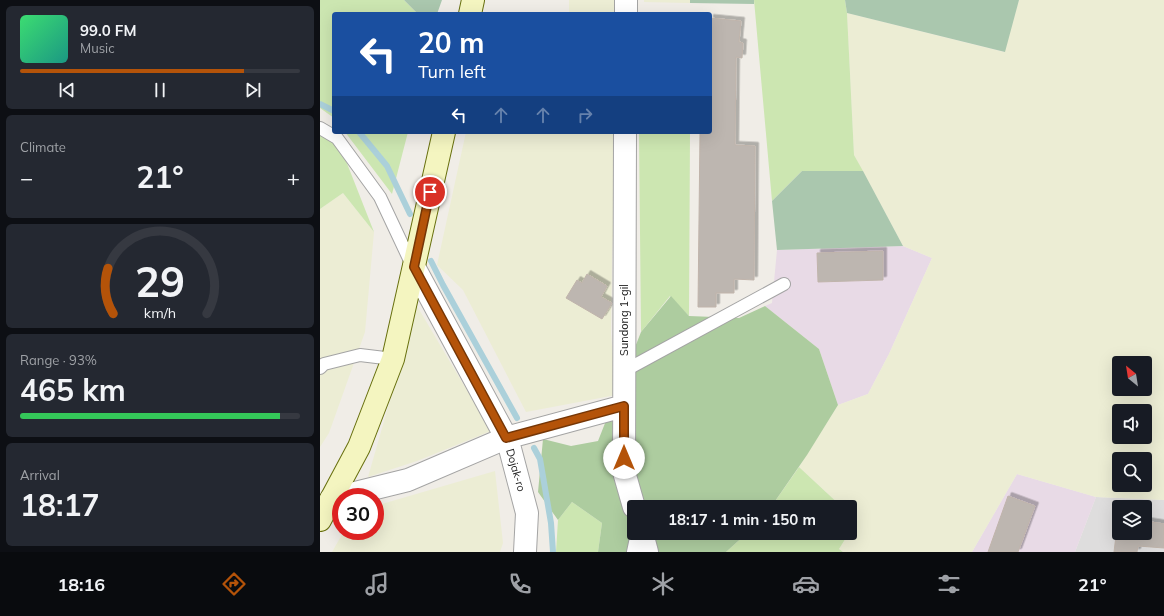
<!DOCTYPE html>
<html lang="en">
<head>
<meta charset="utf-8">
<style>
  :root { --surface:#171b24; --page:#242831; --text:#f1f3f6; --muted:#9ea1a6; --line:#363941; --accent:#b45309 }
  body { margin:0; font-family:Mulish,sans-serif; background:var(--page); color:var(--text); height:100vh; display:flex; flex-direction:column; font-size:15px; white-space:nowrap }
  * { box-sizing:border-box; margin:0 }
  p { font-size:13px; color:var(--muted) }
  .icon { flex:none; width:22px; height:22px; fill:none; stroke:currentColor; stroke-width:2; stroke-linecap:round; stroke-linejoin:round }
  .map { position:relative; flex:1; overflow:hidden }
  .drawer { display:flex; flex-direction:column; gap:6px; padding:6px; background:#0d0f14; width:320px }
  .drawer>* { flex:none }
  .top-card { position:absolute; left:12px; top:12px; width:380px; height:122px; border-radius:4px; box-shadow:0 4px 16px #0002; background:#1a4fa0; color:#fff; overflow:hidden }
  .needle { width:26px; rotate:330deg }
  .controls { position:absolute; left:792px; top:356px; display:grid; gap:8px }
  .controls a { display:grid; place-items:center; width:40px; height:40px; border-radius:4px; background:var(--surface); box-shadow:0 4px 16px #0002; font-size:20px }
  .speed { position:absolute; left:12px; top:488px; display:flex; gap:8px; font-size:20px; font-weight:700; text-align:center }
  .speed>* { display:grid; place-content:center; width:52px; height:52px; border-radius:50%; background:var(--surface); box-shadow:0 4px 16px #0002; line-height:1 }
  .speed .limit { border:6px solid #d22; background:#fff; color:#111 }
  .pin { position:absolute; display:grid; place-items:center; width:34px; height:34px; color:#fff; margin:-17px; border:2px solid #fff; border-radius:50%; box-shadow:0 1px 4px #0007 }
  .me { position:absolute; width:44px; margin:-22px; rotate:0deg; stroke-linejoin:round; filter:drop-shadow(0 0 3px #0008) }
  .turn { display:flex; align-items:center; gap:14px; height:84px; padding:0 20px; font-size:18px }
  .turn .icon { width:52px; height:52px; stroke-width:2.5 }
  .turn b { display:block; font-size:28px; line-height:34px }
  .lanes { display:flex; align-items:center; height:38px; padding:0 20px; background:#0003; justify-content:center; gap:20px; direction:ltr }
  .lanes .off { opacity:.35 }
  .big { font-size:30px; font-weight:700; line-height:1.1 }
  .drawer .widget { flex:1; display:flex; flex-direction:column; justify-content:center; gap:6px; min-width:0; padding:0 14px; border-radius:6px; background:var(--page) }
  .drawer .dial { align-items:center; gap:0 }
  .dial svg { height:104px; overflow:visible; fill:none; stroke:var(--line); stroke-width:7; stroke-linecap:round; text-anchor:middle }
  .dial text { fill:var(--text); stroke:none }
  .song { display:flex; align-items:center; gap:12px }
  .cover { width:48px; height:48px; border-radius:6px; background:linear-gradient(135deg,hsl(140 70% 55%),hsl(170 70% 35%)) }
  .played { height:4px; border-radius:2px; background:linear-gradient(90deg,var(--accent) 80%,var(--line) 80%) }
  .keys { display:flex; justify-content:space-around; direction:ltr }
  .heat { display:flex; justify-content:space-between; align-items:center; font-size:22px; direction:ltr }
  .charge { height:6px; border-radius:3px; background:linear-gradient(90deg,#34c759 93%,var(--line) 0) }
  .trip { position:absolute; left:307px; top:500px; width:230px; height:40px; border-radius:4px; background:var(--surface); box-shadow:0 4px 16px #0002; font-weight:700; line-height:40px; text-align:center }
  .tab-bar { display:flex; height:64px; justify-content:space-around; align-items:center; background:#090b0e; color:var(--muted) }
  .tab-bar .icon { width:28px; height:28px }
  .tab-bar .active { color:var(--accent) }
  .tab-bar b { font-size:18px; color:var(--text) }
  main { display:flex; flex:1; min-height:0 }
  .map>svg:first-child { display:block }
  .residential { fill:#dedddd; fill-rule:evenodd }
  .industrial { fill:#e8dae6 }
  .farmland { fill:#ecedd4; fill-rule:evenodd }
  .grass { fill:#cce6b1 }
  .forest { fill:#adcc9f }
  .cemetery { fill:#aac7ae }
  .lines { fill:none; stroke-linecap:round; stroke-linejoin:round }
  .stream { stroke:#abd0da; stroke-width:6 }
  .building { fill:#bdb6b0; stroke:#c0b4ab; filter:url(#shadow) }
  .lane-casing { stroke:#a4a4a4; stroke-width:14 }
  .street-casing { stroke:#a4a4a4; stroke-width:24 }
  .secondary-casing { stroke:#68700e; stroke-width:24 }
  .lane { stroke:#fff; stroke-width:12 }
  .street { stroke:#fff; stroke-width:22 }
  .secondary { stroke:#f4f5c0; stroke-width:22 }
  .route-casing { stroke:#753606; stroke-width:10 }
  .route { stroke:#b45309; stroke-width:7 }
  .labels { text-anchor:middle; stroke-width:4; stroke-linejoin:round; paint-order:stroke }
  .street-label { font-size:11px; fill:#202020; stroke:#fff }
</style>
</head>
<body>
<main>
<section class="drawer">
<div class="widget">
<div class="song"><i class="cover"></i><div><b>99.0 FM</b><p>Music</p></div></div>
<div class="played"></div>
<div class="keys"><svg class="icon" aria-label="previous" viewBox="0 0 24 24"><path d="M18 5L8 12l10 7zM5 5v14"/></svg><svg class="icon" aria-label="pause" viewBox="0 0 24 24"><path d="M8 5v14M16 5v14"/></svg><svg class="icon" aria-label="next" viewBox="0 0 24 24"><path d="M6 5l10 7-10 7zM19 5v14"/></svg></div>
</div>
<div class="widget"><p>Climate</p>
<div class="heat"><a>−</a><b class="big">21°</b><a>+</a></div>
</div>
<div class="widget dial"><svg viewBox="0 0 100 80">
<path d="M14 69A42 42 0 1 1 86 69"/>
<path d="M14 69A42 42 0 0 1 10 34" stroke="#b45309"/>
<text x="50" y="56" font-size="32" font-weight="700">29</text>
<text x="50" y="72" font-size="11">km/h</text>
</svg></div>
<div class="widget"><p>Range · 93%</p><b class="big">465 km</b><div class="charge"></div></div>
<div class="widget"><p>Arrival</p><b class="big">18:17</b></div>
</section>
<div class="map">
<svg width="844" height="552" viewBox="0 0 844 552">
  <defs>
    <filter id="shadow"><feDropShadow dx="3.5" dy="-3.5" stdDeviation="0" flood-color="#0004"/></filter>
  </defs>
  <rect width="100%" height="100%" fill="#f0ede7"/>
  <path class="residential" d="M776 497 844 500V552H755ZM799 507H825V533H799Z"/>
  <path class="industrial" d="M583 246 612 258 569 354 548 394 518 405 499 349 445 306 452 303 457 250Z
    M697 474 776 497 755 552H652Z"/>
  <path class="farmland" d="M249 0H303V14H249Z
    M324 0H370V3L324 2Z
    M699 0H844V500L776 497 697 474 652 552H523L519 549 537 521 530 515V507H522L479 467 518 405 548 394 569 354 612 258 583 246 534 155 527 13 684 52ZM799 363H825V389H799ZM799 411H825V437H799ZM799 459H825V485H799Z
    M146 132H297L292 260 291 334 296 395 206 412 143 290 117 265Z
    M23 193 54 232 45 332 9 433 0 447V209Z
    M97 306 171 431 97 461 48 477Z
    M175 471 183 543 180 552H12L24 531H55V506Z"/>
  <path class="grass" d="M0 0H84L98 14H14V118L0 108Z
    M434 0H525L527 13 534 155 543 171H482L452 201Z
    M0 130 17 138 54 232 23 193 0 209Z
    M25 132H88L72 194Z
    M319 132H370L369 316 350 296 321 332Z
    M479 467 522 507H451Z
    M252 502 282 523 278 552H236L238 520Z
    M427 533H529L519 549 523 552H406Z"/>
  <path class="forest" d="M351 296 369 316 419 318 445 306 499 349 518 405 487 455 451 507H314V533H427L406 552H278L282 523 252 502 238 520 218 492 223 439 251 446 278 441 321 332Z"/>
  <path class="cemetery" d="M84 0H122L117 14H98Z
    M370 0H434V4L370 3Z
    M525 0H699L685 52 527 13Z
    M482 171H543L583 246 457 250 452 201Z"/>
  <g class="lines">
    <path class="stream" d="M0 104 14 111
      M39 132 67 166 90 214
      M111 261 123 285 197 418
      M214 448 220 459 231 523 233 552"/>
  </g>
  <path class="building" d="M390 18 421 21 419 42 423 43 422 58 416 57 415 145 435 146 434 280 414 279V293H396V307H378L380 132H390Z
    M563 251V280L498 282 497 253Z
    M267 274 287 286 281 297 292 303 282 319 246 298 257 280 262 283Z
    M688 496 715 506 698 552H668Z
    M798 519H799V533H825V521L844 524V548L818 546 817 552H794Z"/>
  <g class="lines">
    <g class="lane-casing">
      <path id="lane" d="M0 128 17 138 60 197 92 265
        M0 368 4 364 40 355 73 359
        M304 371 464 284
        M313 552 317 533"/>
    </g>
    <g class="street-casing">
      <path id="street" d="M306 14V0
        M305 132 304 472 314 507
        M94 267 188 441 207 513 205 552
        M11 499 88 480 186 438 304 406
        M322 533 327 552"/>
    </g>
    <g class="secondary-casing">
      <path id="secondary" d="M150 14 153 0
        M0 520 39 447 73 359 124 132"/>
    </g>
    <use href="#lane" class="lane"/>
    <use href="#street" class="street"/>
    <use href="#secondary" class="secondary"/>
  </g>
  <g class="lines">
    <g class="route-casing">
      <path id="route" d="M110 192 94 267 186 438 304 406V458"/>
    </g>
    <use href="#route" class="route"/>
  </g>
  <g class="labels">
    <g class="street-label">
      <text transform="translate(304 320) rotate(-90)" y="4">Sundong 1-gil</text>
      <text transform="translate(196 470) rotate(74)" y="4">Dojak-ro</text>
    </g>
  </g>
</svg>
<div class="controls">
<a><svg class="needle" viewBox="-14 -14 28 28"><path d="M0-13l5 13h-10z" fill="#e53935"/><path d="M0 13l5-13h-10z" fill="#9ea1a6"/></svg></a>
<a><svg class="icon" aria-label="sound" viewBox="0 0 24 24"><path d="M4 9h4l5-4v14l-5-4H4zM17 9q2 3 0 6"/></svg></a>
<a><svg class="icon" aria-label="search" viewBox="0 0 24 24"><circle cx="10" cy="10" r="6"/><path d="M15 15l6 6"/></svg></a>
<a><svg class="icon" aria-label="layers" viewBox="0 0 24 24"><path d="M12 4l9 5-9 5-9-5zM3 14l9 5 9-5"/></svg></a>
</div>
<div class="speed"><div class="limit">30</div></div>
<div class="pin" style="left:110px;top:192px;background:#d93025"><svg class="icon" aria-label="arrive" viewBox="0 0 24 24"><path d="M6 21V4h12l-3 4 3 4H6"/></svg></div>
<svg class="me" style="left:304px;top:458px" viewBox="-20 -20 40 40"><circle r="19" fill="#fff"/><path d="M0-13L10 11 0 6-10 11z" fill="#b45309"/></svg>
<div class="trip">18:17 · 1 min · 150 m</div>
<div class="top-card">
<div class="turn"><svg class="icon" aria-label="left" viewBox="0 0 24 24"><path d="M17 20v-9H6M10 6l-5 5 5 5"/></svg><div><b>20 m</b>Turn left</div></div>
<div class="lanes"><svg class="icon" aria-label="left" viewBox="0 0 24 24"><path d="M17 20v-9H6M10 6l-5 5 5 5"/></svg><svg class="icon off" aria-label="ahead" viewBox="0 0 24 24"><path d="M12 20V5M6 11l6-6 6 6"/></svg><svg class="icon off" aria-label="ahead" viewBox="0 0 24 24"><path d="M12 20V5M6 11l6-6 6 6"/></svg><svg class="icon off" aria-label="right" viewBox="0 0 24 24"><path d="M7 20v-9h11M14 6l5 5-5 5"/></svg></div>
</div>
</div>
</main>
<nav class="tab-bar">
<b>18:16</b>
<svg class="icon active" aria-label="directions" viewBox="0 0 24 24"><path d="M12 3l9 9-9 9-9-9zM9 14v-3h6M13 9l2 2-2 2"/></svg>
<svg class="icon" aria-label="music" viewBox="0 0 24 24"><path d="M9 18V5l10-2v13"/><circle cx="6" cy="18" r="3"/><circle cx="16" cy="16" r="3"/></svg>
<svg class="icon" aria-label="phone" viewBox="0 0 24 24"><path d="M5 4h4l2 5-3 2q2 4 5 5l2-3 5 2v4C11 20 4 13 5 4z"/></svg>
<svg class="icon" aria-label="climate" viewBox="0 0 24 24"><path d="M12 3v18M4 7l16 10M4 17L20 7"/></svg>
<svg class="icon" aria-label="car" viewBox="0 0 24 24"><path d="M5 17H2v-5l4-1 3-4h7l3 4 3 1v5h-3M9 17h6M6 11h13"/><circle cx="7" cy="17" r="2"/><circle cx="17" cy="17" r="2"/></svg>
<svg class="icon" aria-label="filters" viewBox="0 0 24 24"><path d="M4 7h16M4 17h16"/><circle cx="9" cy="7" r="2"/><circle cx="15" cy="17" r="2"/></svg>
<b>21°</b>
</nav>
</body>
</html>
